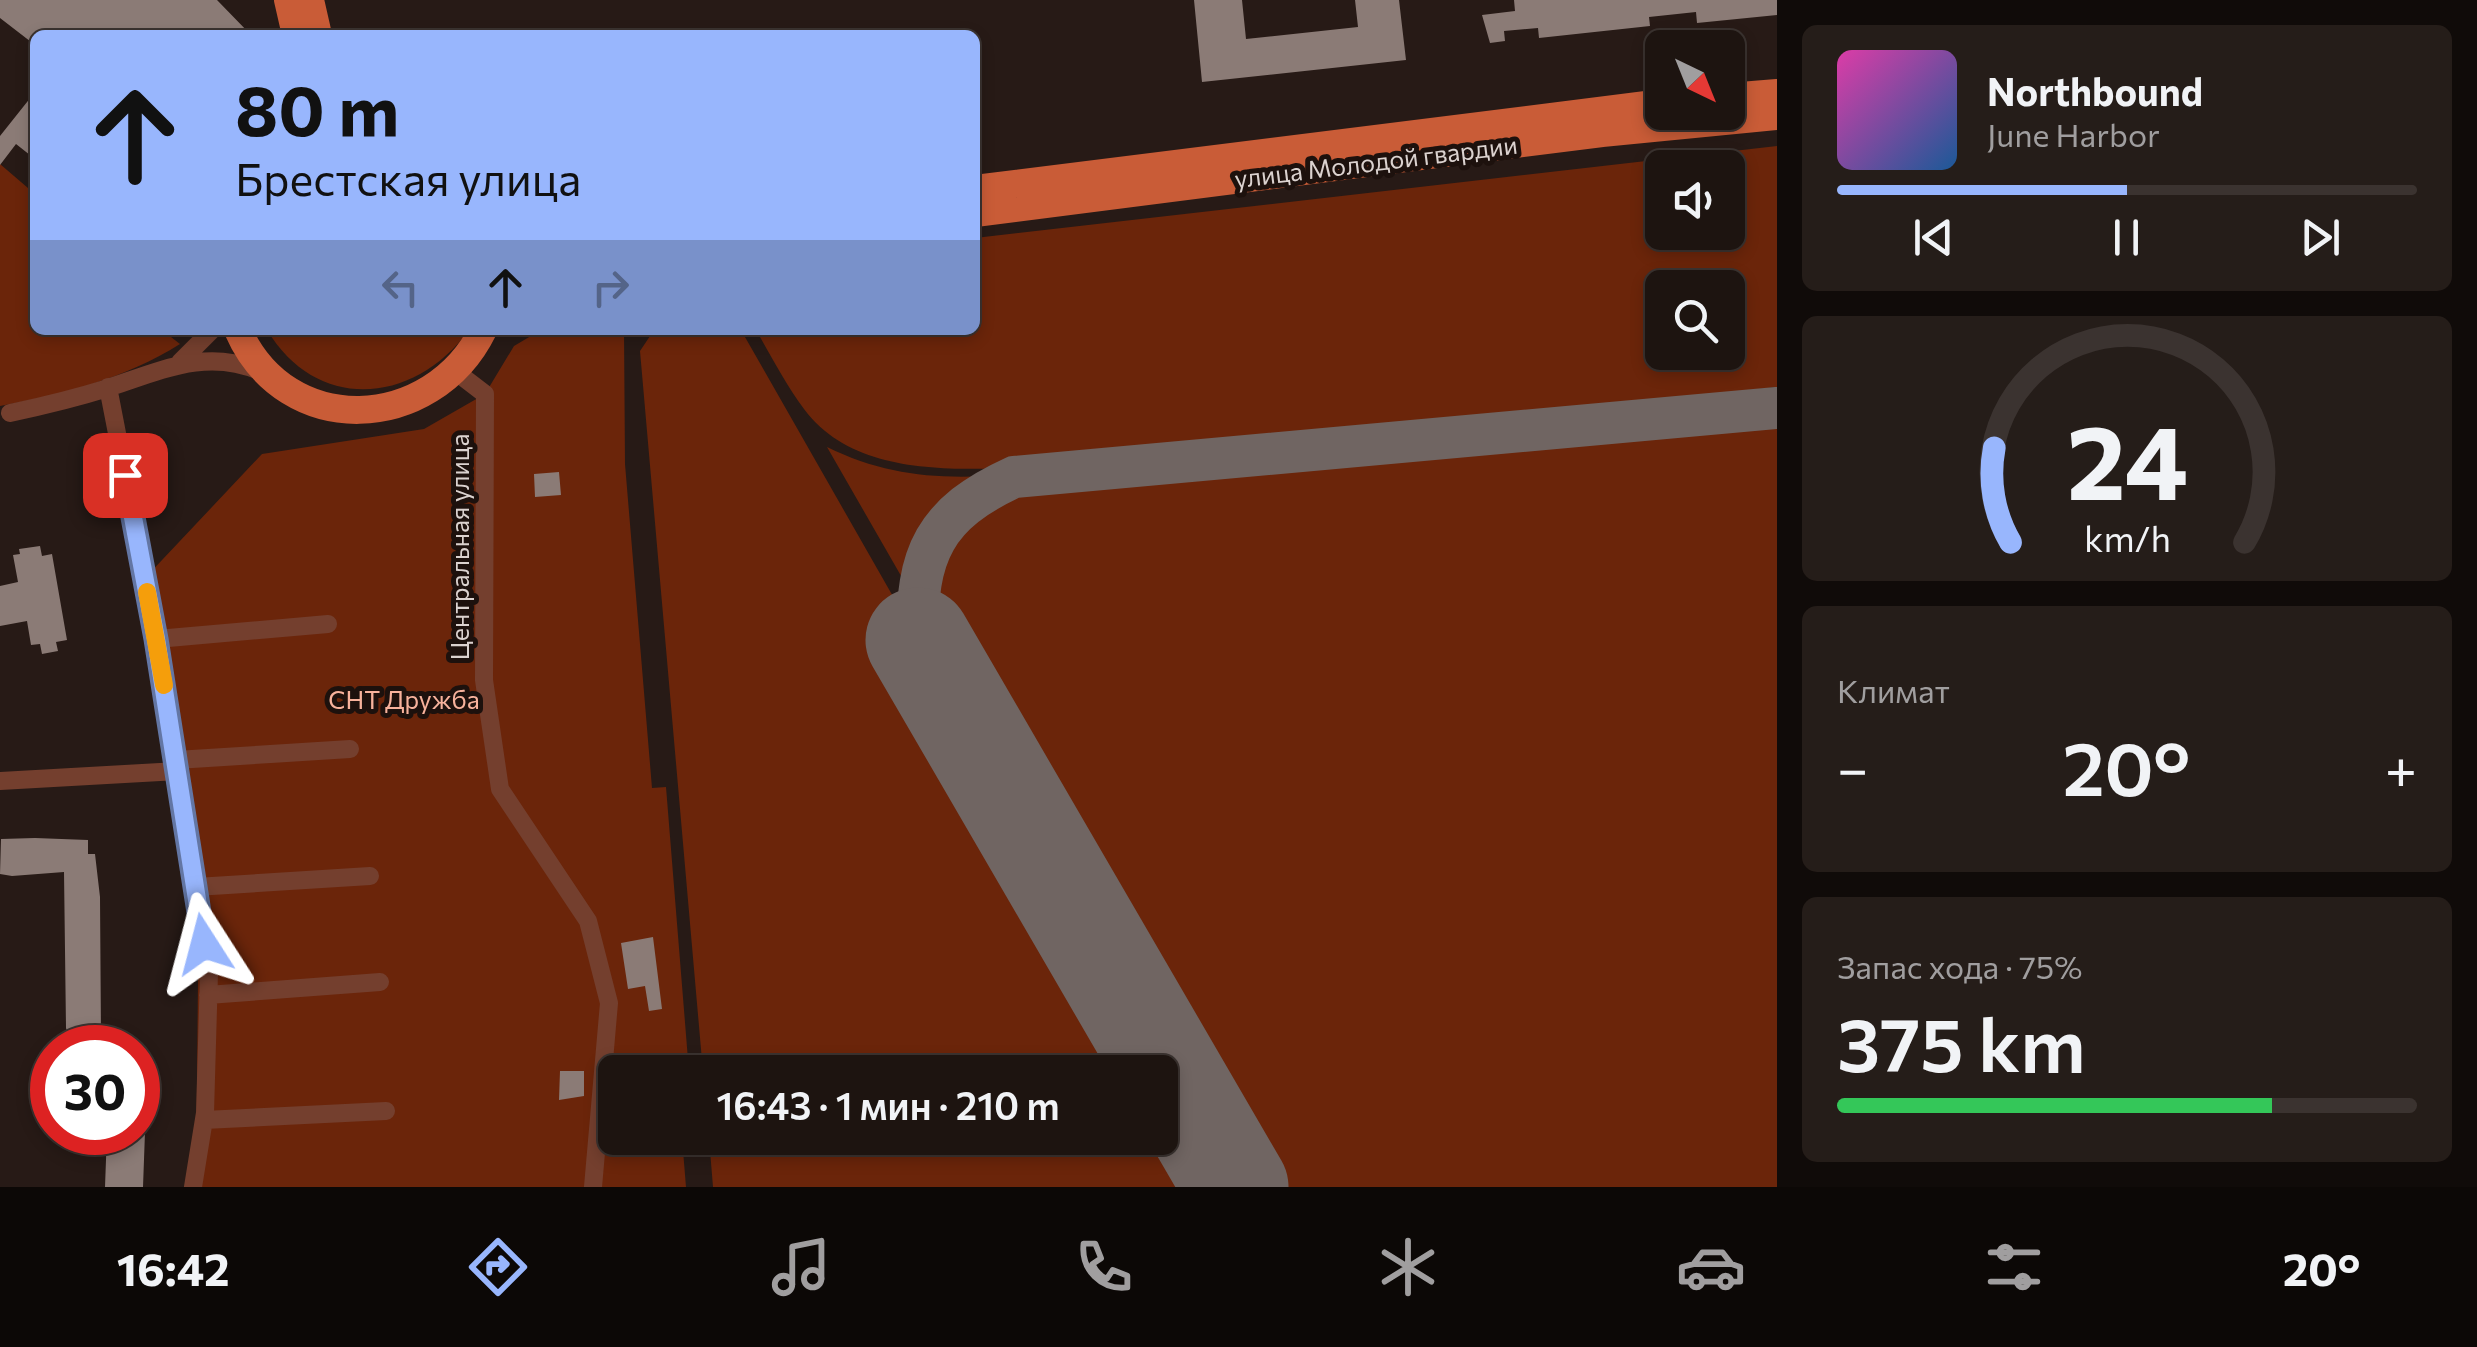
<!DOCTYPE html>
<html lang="ru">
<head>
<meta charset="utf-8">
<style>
  :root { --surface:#1d1410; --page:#251d19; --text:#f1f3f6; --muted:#a09e9f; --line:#3b3330; --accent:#98b6fd }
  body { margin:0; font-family:Commissioner,sans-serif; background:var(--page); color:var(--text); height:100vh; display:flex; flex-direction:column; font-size:38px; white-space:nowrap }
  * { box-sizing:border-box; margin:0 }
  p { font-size:32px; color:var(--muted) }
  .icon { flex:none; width:55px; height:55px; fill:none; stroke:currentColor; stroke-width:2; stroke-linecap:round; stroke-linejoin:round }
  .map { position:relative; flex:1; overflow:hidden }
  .sheet { display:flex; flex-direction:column; gap:25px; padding:25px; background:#100b09; width:700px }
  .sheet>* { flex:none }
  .banner { position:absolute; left:30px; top:30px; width:950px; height:305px; border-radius:15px; box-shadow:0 5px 15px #0003,0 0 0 2px var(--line); background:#98b6fd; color:#111; overflow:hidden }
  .needle { width:65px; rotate:137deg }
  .controls { position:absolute; left:1645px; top:30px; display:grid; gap:20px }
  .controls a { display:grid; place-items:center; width:100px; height:100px; border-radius:15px; background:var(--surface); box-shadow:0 5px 15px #0003,0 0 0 2px var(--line); font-size:50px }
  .speed { position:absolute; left:30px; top:1025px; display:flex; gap:20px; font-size:50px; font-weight:700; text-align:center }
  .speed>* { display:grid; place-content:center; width:130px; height:130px; border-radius:50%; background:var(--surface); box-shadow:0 5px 15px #0003,0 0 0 2px var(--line); line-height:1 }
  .speed .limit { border:15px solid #d22; background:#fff; color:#111 }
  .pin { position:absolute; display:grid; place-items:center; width:85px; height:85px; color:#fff; margin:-42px; border-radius:20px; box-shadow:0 5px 15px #0006 }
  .me { position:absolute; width:110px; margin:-55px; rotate:351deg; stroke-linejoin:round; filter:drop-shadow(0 0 8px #0008) }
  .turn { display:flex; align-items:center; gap:35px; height:210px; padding:0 40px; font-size:45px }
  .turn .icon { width:130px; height:130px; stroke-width:2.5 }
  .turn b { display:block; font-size:70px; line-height:85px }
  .lanes { display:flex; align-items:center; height:95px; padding:0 40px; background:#0003; justify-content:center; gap:50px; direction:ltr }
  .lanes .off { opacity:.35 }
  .big { font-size:75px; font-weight:600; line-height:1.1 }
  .sheet .tile { flex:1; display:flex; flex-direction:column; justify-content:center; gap:15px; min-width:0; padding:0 35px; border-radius:15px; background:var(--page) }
  .sheet .dial { align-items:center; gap:0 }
  .dial svg { height:260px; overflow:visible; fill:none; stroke:var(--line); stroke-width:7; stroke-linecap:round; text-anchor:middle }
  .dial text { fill:var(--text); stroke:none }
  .song { display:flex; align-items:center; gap:30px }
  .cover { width:120px; height:120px; border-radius:15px; background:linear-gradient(135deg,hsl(320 70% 55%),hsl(210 70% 35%)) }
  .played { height:10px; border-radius:5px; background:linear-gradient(90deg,var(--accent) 50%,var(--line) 50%) }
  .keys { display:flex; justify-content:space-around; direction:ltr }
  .heat { display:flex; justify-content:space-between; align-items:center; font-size:55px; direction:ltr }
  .charge { height:15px; border-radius:8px; background:linear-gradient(90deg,#34c759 75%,var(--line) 0) }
  .trip { position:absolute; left:598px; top:1055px; width:580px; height:100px; border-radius:15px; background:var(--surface); box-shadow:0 5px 15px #0003,0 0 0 2px var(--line); font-weight:600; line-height:100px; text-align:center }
  .dock { display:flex; height:160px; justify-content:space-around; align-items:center; background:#0c0806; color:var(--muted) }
  .dock .icon { width:70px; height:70px }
  .dock .on { color:var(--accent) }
  .dock b { font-size:45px; color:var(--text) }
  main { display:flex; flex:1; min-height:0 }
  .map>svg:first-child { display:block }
  .green { fill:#6b250a; fill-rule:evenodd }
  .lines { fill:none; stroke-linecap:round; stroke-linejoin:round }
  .taxiway { stroke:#706562; stroke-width:42 }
  .runway { stroke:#706562; stroke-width:105 }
  .building { fill:#8b7b76 }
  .minor { stroke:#743f2e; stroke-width:18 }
  .primary { stroke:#c95c37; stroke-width:28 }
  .route-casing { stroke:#6376a4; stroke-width:25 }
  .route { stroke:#98b6fd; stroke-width:18 }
  .slow { stroke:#f59e0b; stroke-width:18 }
  .labels { text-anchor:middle; stroke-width:10; stroke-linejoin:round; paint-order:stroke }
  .street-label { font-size:25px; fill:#dbd2cf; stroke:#1d110d }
  .park-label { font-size:25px; fill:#f7b29c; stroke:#1d110d }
</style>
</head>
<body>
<main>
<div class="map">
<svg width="1777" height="1187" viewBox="0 0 1777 1187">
  <rect width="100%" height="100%" fill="#271a16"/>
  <path class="green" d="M1777 146V387L1018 468C946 470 852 474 804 409 786 385 771 356 756 330H975V238ZM1662 168H1728V232H1662ZM1662 288H1728V352H1662Z
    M0 164 35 194V330H162L180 344C126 378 62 395 0 406Z
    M267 330H469C415 404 318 414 267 330Z
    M541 330H624L625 464 652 788 666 787 689 1072H615V1138H682L686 1187H196L198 979 146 577 262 454 424 429 485 394 514 346Z
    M654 330H741L1230 1187H713L709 1138H1160V1072H703L640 351Z
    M1777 422V1187H1254L942 647C935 631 926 614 924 596 918 542 969 496 1018 488Z
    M827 447C880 473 929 479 987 476 937 508 919 529 908 588Z"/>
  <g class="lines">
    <path class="taxiway" d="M918 640C915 554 935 513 1014 477L1777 408"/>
    <path class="runway" d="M918 640 1236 1187"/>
  </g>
  <path class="building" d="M0 0H217L251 35H35V45L0 18Z
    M1194 0H1242L1246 39 1358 27 1355 0H1399L1406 60 1202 82Z
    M1514 0H1777V15L1697 23 1696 12 1649 17 1650 26 1539 38 1538 28 1504 31 1505 41 1490 43 1482 15 1515 11Z
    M35 92V159L16 144 0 165V136Z
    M559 472 561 495 535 497 534 474Z
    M40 546 42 556 52 554 67 640 56 642 58 651 42 654 40 644 31 645 27 621 0 626V586L18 582 13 555 20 554 19 549Z
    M35 838 88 840V854H95L100 897 101 1037 69 1038 66 1028 64 872 12 876 0 874 1 839Z
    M653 937 662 1009 649 1011 645 986 628 989 621 943Z
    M560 1071H584V1096L559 1100Z
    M107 1132H145L143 1187H105Z"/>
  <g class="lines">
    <path class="minor" d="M180 362 212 330
      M455 371 485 394 484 680 500 789 588 921 609 1003 593 1187
      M108 387 157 639 209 973 205 1113 193 1187
      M10 413C43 406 76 398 108 388 162 370 209 347 264 373
      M157 639 328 624
      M176 760 350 749
      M0 781 178 771
      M196 887 370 876
      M208 995 380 982
      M204 1120 386 1111"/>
    <path class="primary" d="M288 0 296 35
      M310 0 318 35
      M1728 97 1777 93
      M975 189 1662 103
      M975 213 1602 133 1777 116
      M238 330C286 440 432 433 483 330"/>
  </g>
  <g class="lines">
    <g class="route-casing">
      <path id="route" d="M125 475 156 639 204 944"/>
    </g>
    <use href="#route" class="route"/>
    <path class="slow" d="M147 592 164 685"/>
  </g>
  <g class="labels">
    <g class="street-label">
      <text transform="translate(1376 162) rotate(-7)" y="9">улица Молодой гвардии</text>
      <text transform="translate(460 547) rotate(-90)" y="9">Центральная улица</text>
    </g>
    <g class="park-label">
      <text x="404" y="709">СНТ Дружба</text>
    </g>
  </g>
</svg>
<div class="controls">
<a><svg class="needle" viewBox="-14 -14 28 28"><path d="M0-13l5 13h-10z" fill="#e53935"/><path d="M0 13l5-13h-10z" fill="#a09e9f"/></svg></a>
<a><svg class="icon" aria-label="sound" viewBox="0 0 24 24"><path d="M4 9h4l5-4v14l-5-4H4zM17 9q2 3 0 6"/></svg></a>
<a><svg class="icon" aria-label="search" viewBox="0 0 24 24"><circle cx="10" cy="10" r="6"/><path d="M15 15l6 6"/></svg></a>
</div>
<div class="speed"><div class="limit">30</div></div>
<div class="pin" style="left:125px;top:475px;background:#d93025"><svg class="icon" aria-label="arrive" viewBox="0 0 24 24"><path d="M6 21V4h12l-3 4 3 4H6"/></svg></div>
<svg class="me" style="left:204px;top:944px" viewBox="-20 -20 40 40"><path d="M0-17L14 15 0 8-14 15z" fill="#98b6fd" stroke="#fff" stroke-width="4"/></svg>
<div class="trip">16:43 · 1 мин · 210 m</div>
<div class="banner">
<div class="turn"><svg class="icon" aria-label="ahead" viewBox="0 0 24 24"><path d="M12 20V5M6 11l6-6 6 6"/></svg><div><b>80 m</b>Брестская улица</div></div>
<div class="lanes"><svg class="icon off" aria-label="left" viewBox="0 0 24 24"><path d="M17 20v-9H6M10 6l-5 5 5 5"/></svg><svg class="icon" aria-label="ahead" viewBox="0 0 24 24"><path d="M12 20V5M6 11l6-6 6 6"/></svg><svg class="icon off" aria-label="right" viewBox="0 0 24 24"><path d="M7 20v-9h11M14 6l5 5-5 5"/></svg></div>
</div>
</div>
<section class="sheet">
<div class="tile">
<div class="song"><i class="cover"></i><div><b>Northbound</b><p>June Harbor</p></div></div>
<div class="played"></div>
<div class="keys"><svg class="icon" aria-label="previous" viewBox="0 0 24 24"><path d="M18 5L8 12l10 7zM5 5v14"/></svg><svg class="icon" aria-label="pause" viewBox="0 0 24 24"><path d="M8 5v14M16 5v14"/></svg><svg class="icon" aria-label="next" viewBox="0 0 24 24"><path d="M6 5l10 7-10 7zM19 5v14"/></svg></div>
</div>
<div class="tile dial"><svg viewBox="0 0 100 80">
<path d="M14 69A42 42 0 1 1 86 69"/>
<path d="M14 69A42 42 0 0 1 9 40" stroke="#98b6fd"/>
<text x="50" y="56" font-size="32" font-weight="700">24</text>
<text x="50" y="72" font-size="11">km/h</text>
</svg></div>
<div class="tile"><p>Климат</p>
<div class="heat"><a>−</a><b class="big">20°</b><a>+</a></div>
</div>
<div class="tile"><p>Запас хода · 75%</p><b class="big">375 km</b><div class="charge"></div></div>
</section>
</main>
<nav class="dock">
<b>16:42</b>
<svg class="icon on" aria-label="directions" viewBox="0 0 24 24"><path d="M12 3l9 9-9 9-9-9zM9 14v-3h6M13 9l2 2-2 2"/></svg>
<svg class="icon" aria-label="music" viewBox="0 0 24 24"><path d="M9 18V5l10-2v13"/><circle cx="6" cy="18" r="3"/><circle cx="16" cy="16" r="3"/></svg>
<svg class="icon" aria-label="phone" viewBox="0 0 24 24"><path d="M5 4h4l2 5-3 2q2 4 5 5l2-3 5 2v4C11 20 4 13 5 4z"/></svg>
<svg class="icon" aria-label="climate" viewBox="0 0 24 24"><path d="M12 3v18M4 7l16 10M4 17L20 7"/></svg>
<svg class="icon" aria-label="car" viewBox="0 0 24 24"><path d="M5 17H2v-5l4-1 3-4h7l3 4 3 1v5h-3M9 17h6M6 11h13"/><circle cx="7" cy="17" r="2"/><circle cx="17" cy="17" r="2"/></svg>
<svg class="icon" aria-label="filters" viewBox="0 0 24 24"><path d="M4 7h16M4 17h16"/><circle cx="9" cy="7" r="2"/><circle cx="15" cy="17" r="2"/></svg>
<b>20°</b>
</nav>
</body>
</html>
